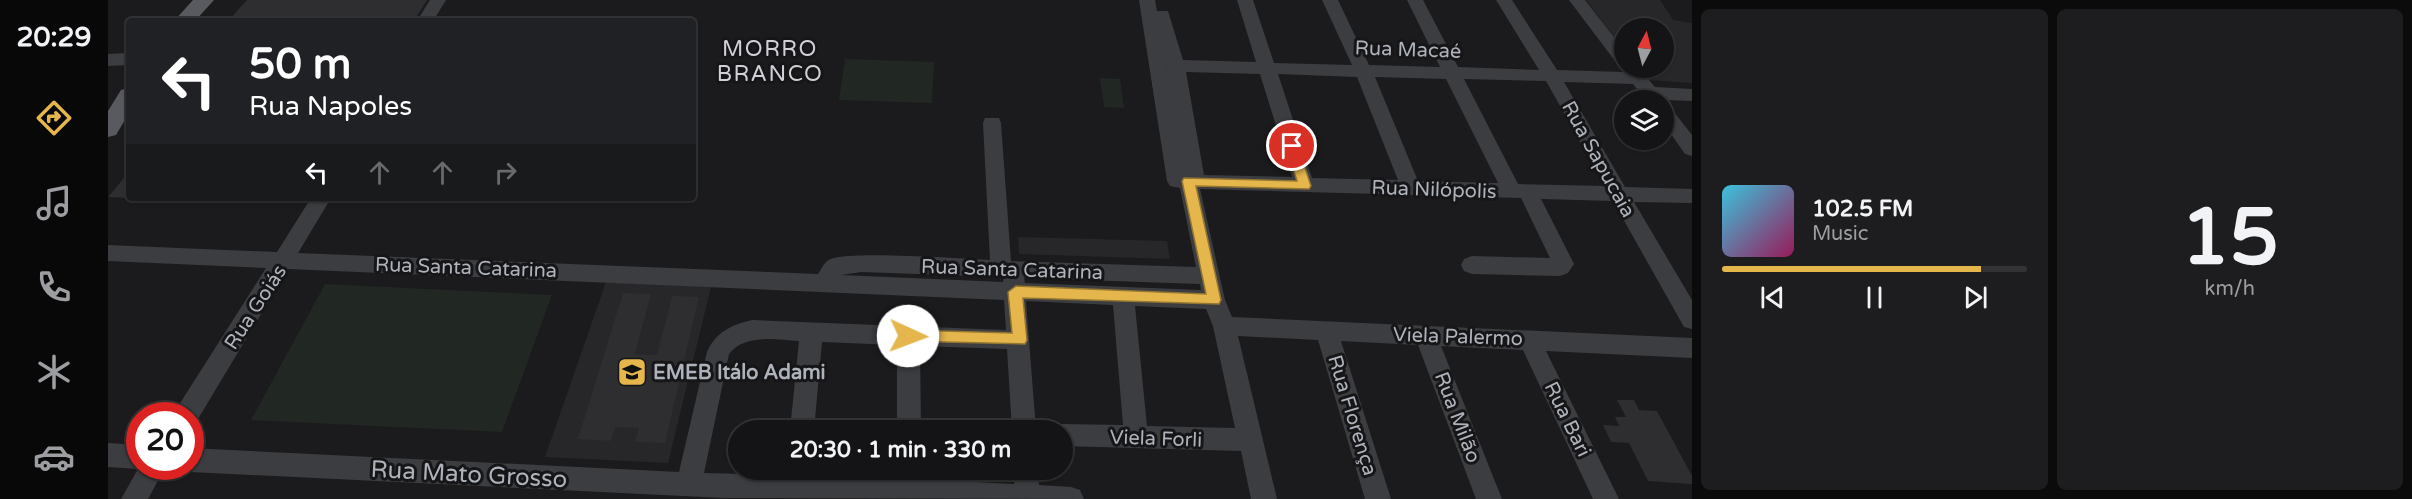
<!DOCTYPE html>
<html lang="en">
<head>
<meta charset="utf-8">
<style>
  :root { --surface:#141416; --page:#1d1d1f; --text:#f1f3f6; --muted:#9d9ea1; --line:#333335; --accent:#e4b64c }
  body { margin:0; font-family:"Varela Round",sans-serif; background:var(--page); color:var(--text); height:100vh; display:flex; flex-direction:column; font-size:22px; white-space:nowrap }
  * { box-sizing:border-box; margin:0 }
  p { font-size:20px; color:var(--muted) }
  .icon { flex:none; width:33px; height:33px; fill:none; stroke:currentColor; stroke-width:2; stroke-linecap:round; stroke-linejoin:round }
  .map { position:relative; flex:1; overflow:hidden }
  .sheet { display:flex; flex-direction:column; gap:9px; padding:9px; background:#0b0b0c; width:720px }
  .sheet>* { flex:none }
  .banner { position:absolute; left:18px; top:18px; width:570px; height:183px; border-radius:6px; box-shadow:0 2px 4px #0004,0 0 0 2px var(--line); background:#202124; color:#fff; overflow:hidden }
  .needle { width:39px; rotate:7deg }
  .fabs { position:absolute; left:1506px; top:18px; display:grid; gap:12px }
  .fabs a { display:grid; place-items:center; width:60px; height:60px; border-radius:50%; background:var(--surface); box-shadow:0 2px 4px #0004,0 0 0 2px var(--line); font-size:30px }
  .speed { position:absolute; left:18px; top:402px; display:flex; gap:12px; font-size:30px; font-weight:700; text-align:center }
  .speed>* { display:grid; place-content:center; width:78px; height:78px; border-radius:50%; background:var(--surface); box-shadow:0 2px 4px #0004,0 0 0 2px var(--line); line-height:1 }
  .speed .limit { border:9px solid #d22; background:#fff; color:#111 }
  .pin { position:absolute; display:grid; place-items:center; width:51px; height:51px; color:#fff; margin:-26px; border:3px solid #fff; border-radius:50%; box-shadow:0 2px 6px #0007 }
  .me { position:absolute; width:66px; margin:-33px; rotate:92deg; stroke-linejoin:round; filter:drop-shadow(0 0 4px #0008) }
  .turn { display:flex; align-items:center; gap:21px; height:126px; padding:0 24px; font-size:27px }
  .turn .icon { width:78px; height:78px; stroke-width:2.5 }
  .turn b { display:block; font-size:42px; line-height:51px }
  .lanes { display:flex; align-items:center; height:57px; padding:0 24px; background:#0003; justify-content:center; gap:30px; direction:ltr }
  .lanes .off { opacity:.35 }
  .sheet .tile { flex:1; display:flex; flex-direction:column; justify-content:center; gap:9px; min-width:0; padding:0 21px; border-radius:9px; background:var(--page) }
  .sheet .dial { align-items:center; gap:0 }
  .dial b { font-size:78px; line-height:1 }
  .song { display:flex; align-items:center; gap:18px }
  .cover { width:72px; height:72px; border-radius:9px; background:linear-gradient(135deg,hsl(190 70% 55%),hsl(330 70% 35%)) }
  .played { height:6px; border-radius:3px; background:linear-gradient(90deg,var(--accent) 85%,var(--line) 85%) }
  .keys { display:flex; justify-content:space-around; direction:ltr }
  .sheet .tiles { flex:1; display:grid; gap:9px; grid-template-columns:repeat(2,1fr) }
  .trip { position:absolute; left:620px; top:420px; width:345px; height:60px; border-radius:30px; background:var(--surface); box-shadow:0 2px 4px #0004,0 0 0 2px var(--line); font-weight:800; line-height:60px; text-align:center }
  main { display:flex; flex:1; min-height:0 }
  .tabs { display:flex; flex-direction:column; width:108px; justify-content:space-around; align-items:center; background:#080809; color:var(--muted) }
  .tabs .icon { width:42px; height:42px }
  .tabs .on { color:var(--accent) }
  .tabs b { font-size:27px; color:var(--text) }
  .map>svg:first-child { display:block }
  .built { fill:#27272a }
  .green { fill:#212722 }
  .building { fill:#2e2e30 }
  .lines { fill:none; stroke-linecap:round; stroke-linejoin:round }
  .minor { fill:#3c3d41; fill-rule:evenodd }
  .major { fill:#585a60; fill-rule:evenodd }
  .route { fill:#e4b64c; stroke:#947631; stroke-width:1.5 }
  .labels { text-anchor:middle; stroke-width:6; stroke-linejoin:round; paint-order:stroke }
  .street-label { font-size:20px; fill:#aeb2bb; stroke:#161618 }
  .poi-label { font-size:20px; font-weight:bold; fill:#aeb2bb; stroke:#161618; text-anchor:start }
  .quarter-label { font-size:22px; letter-spacing:1.5px; fill:#cfd1d7; stroke:#161618 }
  .near-street-label { font-size:24px; fill:#aeb2bb; stroke:#161618 }
</style>
</head>
<body>
<main>
<nav class="tabs">
<b>20:29</b>
<svg class="icon on" aria-label="directions" viewBox="0 0 24 24"><path d="M12 3l9 9-9 9-9-9zM9 14v-3h6M13 9l2 2-2 2"/></svg>
<svg class="icon" aria-label="music" viewBox="0 0 24 24"><path d="M9 18V5l10-2v13"/><circle cx="6" cy="18" r="3"/><circle cx="16" cy="16" r="3"/></svg>
<svg class="icon" aria-label="phone" viewBox="0 0 24 24"><path d="M5 4h4l2 5-3 2q2 4 5 5l2-3 5 2v4C11 20 4 13 5 4z"/></svg>
<svg class="icon" aria-label="climate" viewBox="0 0 24 24"><path d="M12 3v18M4 7l16 10M4 17L20 7"/></svg>
<svg class="icon" aria-label="car" viewBox="0 0 24 24"><path d="M5 17H2v-5l4-1 3-4h7l3 4 3 1v5h-3M9 17h6M6 11h13"/><circle cx="7" cy="17" r="2"/><circle cx="17" cy="17" r="2"/></svg>
</nav>
<div class="map">
<svg width="1584" height="499" viewBox="0 0 1584 499">
  <rect width="100%" height="100%" fill="#1b1b1d"/>
  <path class="built" d="M1478 0H1552L1565 20 1584 23V83L1539 80 1530 68H1556V28H1516V50Z
    M910 237 1059 241 1062 259 911 254Z
    M498 282 603 287 560 463 437 457Z"/>
  <path class="green" d="M737 59 826 62 824 103 731 100Z
    M992 78 1012 79 1016 108 996 107Z
    M217 284 444 295 394 432 143 420Z"/>
  <path class="building" d="M139 0H319L306 21H120Z
    M21 172V198L0 197Z
    M515 293 543 294 527 354 549 355 564 296 591 297 557 443 527 442 531 428 507 427 503 441 470 439Z
    M1509 400H1526L1531 410 1549 411 1584 476V484L1540 481 1521 443 1503 442 1495 425 1511 426 1507 417H1518Z"/>
  <g class="lines">
    <path class="minor" d="M322 0H338L325 21H309Z
      M1031 0H1047L1049 11H1060L1075 60 1148 62 1129 0H1145L1166 63 1244 65 1214 0H1230L1261 65 1332 67 1299 0H1315L1350 67 1431 70 1388 0H1404L1449 70 1516 72 1514 66 1510 65 1461 0H1477L1516 50V68H1531L1547 87 1584 89V101L1557 100 1556 103 1538 100 1525 84 1456 82 1517 187 1584 189V203L1526 202 1584 300V329L1576 327 1505 201 1433 199 1466 264 1460 273 1452 276 1364 274 1356 271 1353 265 1356 259 1364 256 1442 258 1413 198 1092 189 1117 300 1124 317 1584 338V358L1438 351 1511 499H1485L1415 350 1333 346 1394 499H1368L1310 345 1233 341 1283 499H1257L1210 340 1130 336 1169 499H1143L1133 451 954 446V430H944L954 424 1015 425 1005 305 918 301 928 430H904L899 349 812 346 813 430H789V345L714 342 706 430H682L691 341C668 340 637 333 621 354L596 473 789 478V470H813L814 479 906 484V470H930L931 485 963 487 972 490 976 499 616 498 82 472 73 468 82 466V448L571 472 599 352C608 332 623 325 644 320L898 330 896 300 180 269 87 424 82 425V416H66L69 408 158 268 0 261V245L169 252 203 198H223L190 253 710 274C713 270 716 262 721 260 735 250 857 259 882 260L875 123 877 118H891L893 123 903 261 1088 267 1072 188 1062 186 1059 181ZM1058 60 1059 66 1066 110ZM1078 72 1152 74 1184 177 1096 175ZM1170 74 1249 77 1290 180 1204 178ZM1267 77 1338 79 1390 183 1310 181ZM1356 79 1438 81 1497 186 1410 184ZM753 272 896 277 895 282 733 275ZM916 278 1092 284 1093 290 917 283ZM1027 306 1098 309 1105 326 1127 428 1039 426Z
      M21 53V65L0 66V54Z
      M1556 105 1562 107 1584 135V156L1577 154 1556 124Z
      M0 443 32 445V466H58L40 499H13L30 469 0 467Z"/>
    <path class="major" d="M85 0H106L87 21H66Z
      M21 88V113L8 135 0 137V111L13 90Z"/>
  </g>
  <path class="route" d="M1184 142 1190 146 1203 186 1201 189 1088 186 1113 300 1111 304 915 298 919 340 917 344 794 341 792 336 800 330 904 333 900 292 908 286 1098 294 1074 181 1076 178 1189 181 1178 146Z"/>
  <defs>
    <g id="school-square" transform="scale(1.5)"><rect x="-9" y="-9" width="18" height="18" rx="4" fill="#e4b64c" stroke="#161618"/><path d="M0-5L7-2L0 1L-7-2ZM-4 1L0 2.5L4 1V4Q0 6-4 4Z" fill="#111"/></g>
  </defs>
  <g fill-rule="evenodd">
    <use href="#school-square" x="524" y="372"/>
  </g>
  <g class="labels">
    <g class="street-label">
      <text transform="translate(1300 49) rotate(2)" y="7">Rua Macaé</text>
      <text transform="translate(1491 159) rotate(61)" y="7">Rua Sapucaia</text>
      <text transform="translate(1326 189) rotate(2)" y="7">Rua Nilópolis</text>
      <text transform="translate(358 267) rotate(2)" y="7">Rua Santa Catarina</text>
      <text transform="translate(904 269) rotate(2)" y="7">Rua Santa Catarina</text>
      <text transform="translate(147 307) rotate(-57)" y="7">Rua Goiás</text>
      <text transform="translate(1350 336) rotate(2)" y="7">Viela Palermo</text>
      <text transform="translate(1245 415) rotate(73)" y="7">Rua Florença</text>
      <text transform="translate(1350 417) rotate(69)" y="7">Rua Milão</text>
      <text transform="translate(1460 419) rotate(64)" y="7">Rua Bari</text>
      <text transform="translate(1048 438) rotate(2)" y="7">Viela Forli</text>
    </g>
    <g class="poi-label">
      <text x="545" y="379">EMEB Itálo Adami</text>
    </g>
    <g class="quarter-label">
      <text x="662" y="56">MORRO<tspan x="662" dy="25">BRANCO</tspan></text>
    </g>
    <g class="near-street-label">
      <text transform="translate(361 474) rotate(3)" y="8">Rua Mato Grosso</text>
    </g>
  </g>
</svg>
<div class="fabs">
<a><svg class="needle" viewBox="-14 -14 28 28"><path d="M0-13l5 13h-10z" fill="#e53935"/><path d="M0 13l5-13h-10z" fill="#9d9ea1"/></svg></a>
<a><svg class="icon" aria-label="layers" viewBox="0 0 24 24"><path d="M12 4l9 5-9 5-9-5zM3 14l9 5 9-5"/></svg></a>
</div>
<div class="speed"><div class="limit">20</div></div>
<div class="pin" style="left:1184px;top:146px;background:#d93025"><svg class="icon" aria-label="arrive" viewBox="0 0 24 24"><path d="M6 21V4h12l-3 4 3 4H6"/></svg></div>
<svg class="me" style="left:800px;top:336px" viewBox="-20 -20 40 40"><circle r="19" fill="#fff"/><path d="M0-13L10 11 0 6-10 11z" fill="#e4b64c"/></svg>
<div class="trip">20:30 · 1 min · 330 m</div>
<div class="banner">
<div class="turn"><svg class="icon" aria-label="left" viewBox="0 0 24 24"><path d="M17 20v-9H6M10 6l-5 5 5 5"/></svg><div><b>50 m</b>Rua Napoles</div></div>
<div class="lanes"><svg class="icon" aria-label="left" viewBox="0 0 24 24"><path d="M17 20v-9H6M10 6l-5 5 5 5"/></svg><svg class="icon off" aria-label="ahead" viewBox="0 0 24 24"><path d="M12 20V5M6 11l6-6 6 6"/></svg><svg class="icon off" aria-label="ahead" viewBox="0 0 24 24"><path d="M12 20V5M6 11l6-6 6 6"/></svg><svg class="icon off" aria-label="right" viewBox="0 0 24 24"><path d="M7 20v-9h11M14 6l5 5-5 5"/></svg></div>
</div>
</div>
<section class="sheet">
<div class="tiles">
<div class="tile">
<div class="song"><i class="cover"></i><div><b>102.5 FM</b><p>Music</p></div></div>
<div class="played"></div>
<div class="keys"><svg class="icon" aria-label="previous" viewBox="0 0 24 24"><path d="M18 5L8 12l10 7zM5 5v14"/></svg><svg class="icon" aria-label="pause" viewBox="0 0 24 24"><path d="M8 5v14M16 5v14"/></svg><svg class="icon" aria-label="next" viewBox="0 0 24 24"><path d="M6 5l10 7-10 7zM19 5v14"/></svg></div>
</div>
<div class="tile dial"><b>15</b><p>km/h</p></div>
</div>
</section>
</main>
</body>
</html>
